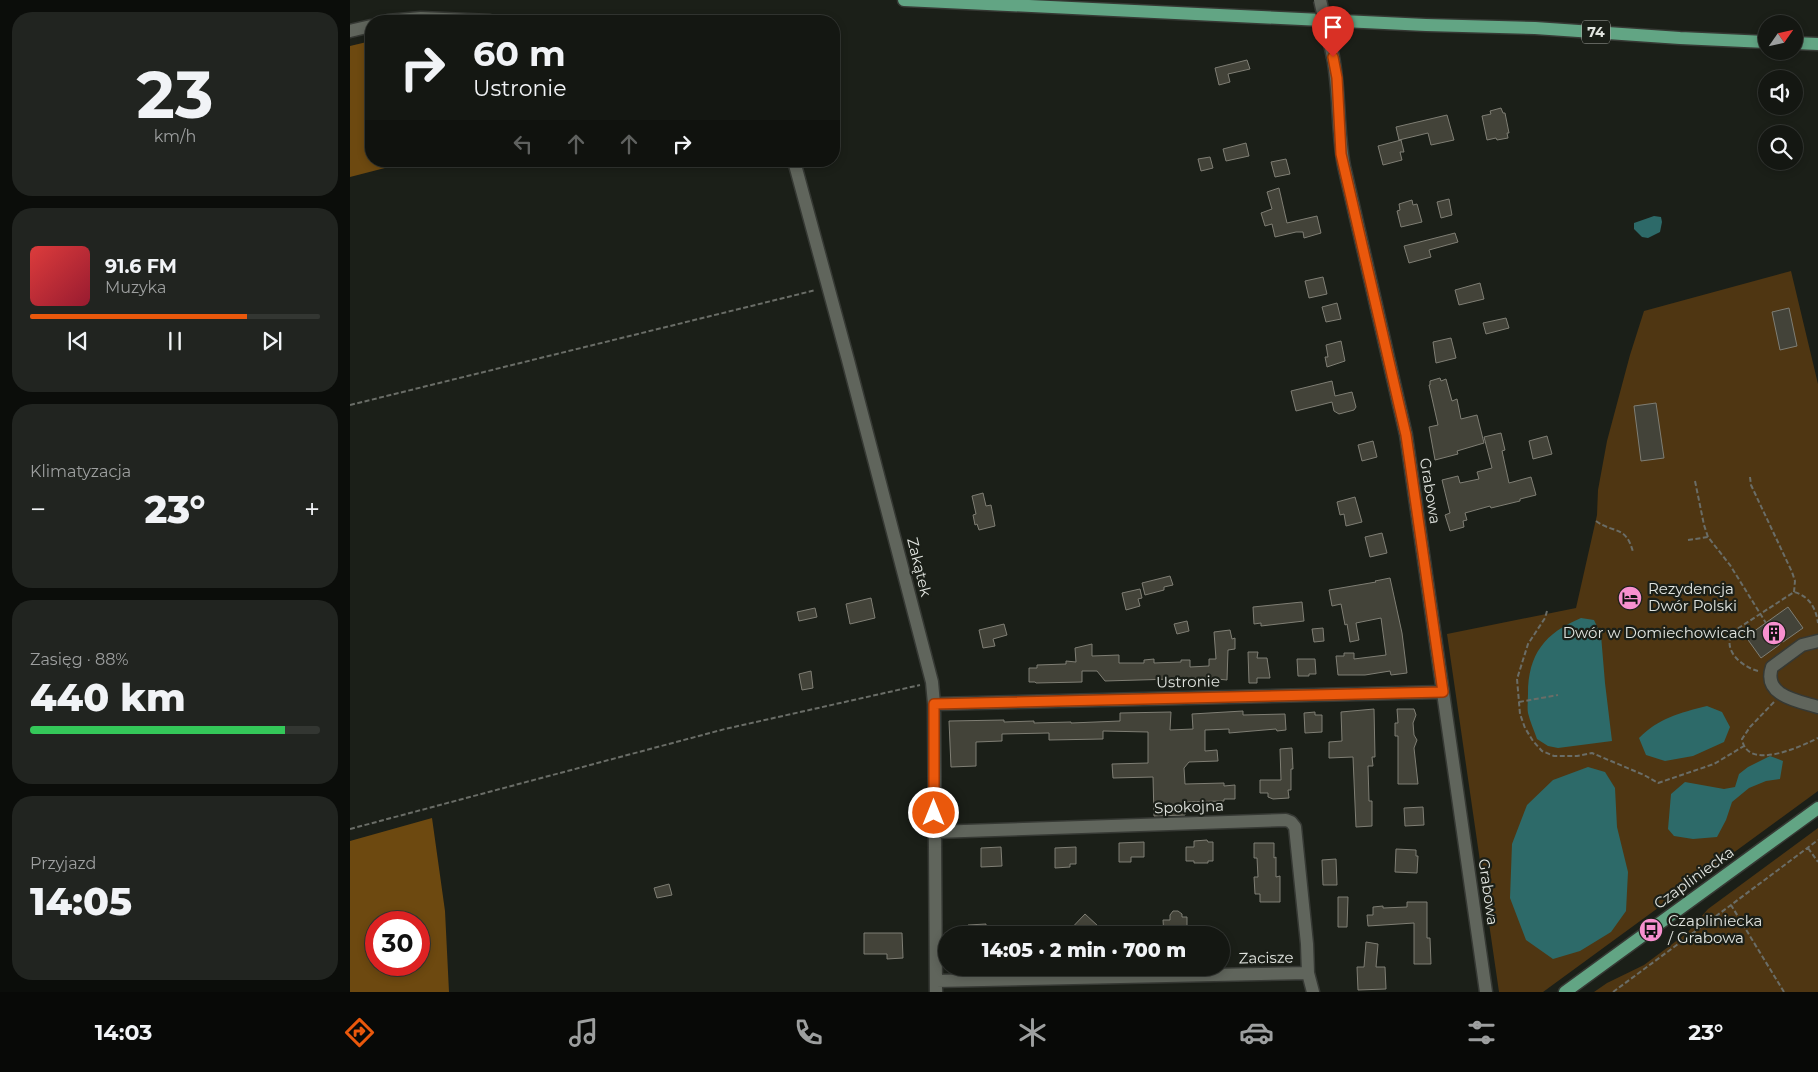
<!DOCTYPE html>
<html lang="pl">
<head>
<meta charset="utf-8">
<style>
  :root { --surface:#141712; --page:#212420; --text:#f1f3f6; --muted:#9d9f9f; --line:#333632; --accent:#ea580c }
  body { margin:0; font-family:Montserrat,sans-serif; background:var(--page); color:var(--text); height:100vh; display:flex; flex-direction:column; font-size:19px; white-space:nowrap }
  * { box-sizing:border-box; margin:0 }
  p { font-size:16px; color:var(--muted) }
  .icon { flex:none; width:28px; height:28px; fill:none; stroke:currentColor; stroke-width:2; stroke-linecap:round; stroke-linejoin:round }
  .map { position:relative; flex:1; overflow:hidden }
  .details { display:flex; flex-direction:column; gap:12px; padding:12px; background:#0b0d0a; width:350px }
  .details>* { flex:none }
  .top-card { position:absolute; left:15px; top:15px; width:475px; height:152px; border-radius:20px; box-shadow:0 2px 8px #0003,0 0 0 1px var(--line); background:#141712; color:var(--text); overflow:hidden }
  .needle { width:32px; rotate:56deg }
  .controls { position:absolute; left:1408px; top:15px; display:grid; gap:10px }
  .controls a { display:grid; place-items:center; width:45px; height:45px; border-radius:50%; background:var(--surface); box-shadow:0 2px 8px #0003,0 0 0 1px var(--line); font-size:25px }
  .speed { position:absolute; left:15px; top:911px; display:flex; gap:10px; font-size:25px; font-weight:700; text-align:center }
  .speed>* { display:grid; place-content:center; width:65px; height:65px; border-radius:50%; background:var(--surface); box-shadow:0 2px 8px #0003,0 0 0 1px var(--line); line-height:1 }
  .speed .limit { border:8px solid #d22; background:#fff; color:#111 }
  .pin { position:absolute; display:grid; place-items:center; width:42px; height:42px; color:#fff; margin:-51px -21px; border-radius:50% 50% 50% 0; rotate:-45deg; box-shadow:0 0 5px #0007 }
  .pin .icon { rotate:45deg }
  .me { position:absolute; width:55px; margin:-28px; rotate:0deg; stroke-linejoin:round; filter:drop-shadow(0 0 4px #0008) }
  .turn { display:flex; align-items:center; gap:18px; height:105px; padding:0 25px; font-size:22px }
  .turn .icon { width:65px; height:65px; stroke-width:2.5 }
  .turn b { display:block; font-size:35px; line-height:42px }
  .lanes { display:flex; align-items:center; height:48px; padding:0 25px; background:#0003; justify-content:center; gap:25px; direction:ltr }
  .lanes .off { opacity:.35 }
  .big { font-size:38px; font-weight:800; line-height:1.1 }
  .details .card { flex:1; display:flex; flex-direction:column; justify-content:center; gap:8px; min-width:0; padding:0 18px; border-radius:20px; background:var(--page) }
  .details .dial { align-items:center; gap:0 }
  .dial b { font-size:65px; line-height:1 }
  .song { display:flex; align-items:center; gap:15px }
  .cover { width:60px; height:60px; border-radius:8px; background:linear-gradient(135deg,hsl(0 70% 55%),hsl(350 70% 35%)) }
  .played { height:5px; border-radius:2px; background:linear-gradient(90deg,var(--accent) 75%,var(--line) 75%) }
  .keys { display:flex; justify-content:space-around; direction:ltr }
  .heat { display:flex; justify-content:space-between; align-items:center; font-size:28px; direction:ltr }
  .charge { height:8px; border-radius:4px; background:linear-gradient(90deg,#34c759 88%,var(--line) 0) }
  .trip { position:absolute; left:588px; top:926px; width:292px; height:50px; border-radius:25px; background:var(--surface); box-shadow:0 2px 8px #0003,0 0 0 1px var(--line); font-weight:800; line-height:50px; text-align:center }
  .menu { display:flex; height:80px; justify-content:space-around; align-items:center; background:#080907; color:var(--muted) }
  .menu .icon { width:35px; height:35px }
  .menu .current { color:var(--accent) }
  .menu b { font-size:22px; color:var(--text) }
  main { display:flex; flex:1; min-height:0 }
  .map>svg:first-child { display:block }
  .green { fill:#4f3612 }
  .forest { fill:#6d4910; fill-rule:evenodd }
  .water { fill:#2d6a69 }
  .building { fill:#434339; stroke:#7f7e74 }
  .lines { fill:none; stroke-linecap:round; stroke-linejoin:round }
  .minor-casing { stroke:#363934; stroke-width:15 }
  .major-casing { stroke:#363934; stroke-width:15 }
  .path { stroke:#6a6d67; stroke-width:2; stroke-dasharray:5 2.5; stroke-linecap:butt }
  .minor { stroke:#60655c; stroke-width:12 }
  .major { stroke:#62a584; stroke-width:12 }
  .minor-bridge-casing { stroke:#363934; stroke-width:15; stroke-linecap:butt }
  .minor-bridge { stroke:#60655c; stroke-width:12 }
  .route-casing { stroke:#983908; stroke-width:12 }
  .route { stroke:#ea580c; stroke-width:9 }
  .labels { text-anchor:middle; stroke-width:4.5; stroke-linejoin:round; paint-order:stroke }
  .shield { fill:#1b1f18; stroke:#a6a9a3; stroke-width:1 }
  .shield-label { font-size:14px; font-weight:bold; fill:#e1e4df }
  .street-label { font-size:15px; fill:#e1e4df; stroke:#1b1f18 }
  .poi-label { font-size:15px; fill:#e1e4df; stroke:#1b1f18; text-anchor:start }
</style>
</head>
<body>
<main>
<section class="details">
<div class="card dial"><b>23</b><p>km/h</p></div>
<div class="card">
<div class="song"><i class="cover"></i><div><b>91.6 FM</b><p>Muzyka</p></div></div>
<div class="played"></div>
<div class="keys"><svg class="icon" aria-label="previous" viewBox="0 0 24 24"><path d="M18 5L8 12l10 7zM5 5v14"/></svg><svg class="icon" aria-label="pause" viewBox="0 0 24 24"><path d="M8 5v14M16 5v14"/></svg><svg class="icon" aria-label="next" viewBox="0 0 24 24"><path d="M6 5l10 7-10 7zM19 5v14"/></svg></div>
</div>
<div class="card"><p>Klimatyzacja</p>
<div class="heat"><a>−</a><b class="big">23°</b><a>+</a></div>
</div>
<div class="card"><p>Zasięg · 88%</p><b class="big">440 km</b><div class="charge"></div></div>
<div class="card"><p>Przyjazd</p><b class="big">14:05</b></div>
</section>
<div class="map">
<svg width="1468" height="992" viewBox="0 0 1468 992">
  <rect width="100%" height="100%" fill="#1b1f18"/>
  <path class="green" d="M1441 271 1468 384V791L1193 992H1149L1097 634 1226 608 1247 515 1248 490 1257 441 1280 355 1294 311Z
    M1468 828V992H1244L1257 983 1294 965 1337 933 1358 909Z"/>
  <path class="forest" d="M21 41V161H62L0 177V46Z
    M82 818 95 911 99 992H0V841ZM26 922H69V965H26Z"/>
  <path class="water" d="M1304 216 1311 217 1312 222 1310 232 1298 238 1292 237 1284 229V223Z
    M1231 618 1244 620 1251 635 1255 683 1262 741 1208 748 1198 746 1187 739C1184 730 1180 722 1178 713 1177 707 1178 700 1178 694 1178 654 1195 633 1231 618Z
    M1357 706 1372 712 1380 727 1374 742 1343 756 1315 761 1296 755 1289 738C1309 718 1329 713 1357 706Z
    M1420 756 1433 761 1430 779 1416 781 1399 788 1382 802 1376 820 1367 837 1343 839 1324 836 1318 829 1321 794 1335 782 1374 789 1385 787 1389 774 1398 767Z
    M1238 767 1255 772 1265 788 1267 827 1278 872 1276 911 1261 932 1230 951 1203 959 1176 940 1160 898 1162 844 1177 805 1203 780Z"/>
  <path class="building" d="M897 60 900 69 878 74 880 82 869 85 865 68Z
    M1151 108 1153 113H1155L1159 133H1157L1158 138 1147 140 1146 138 1137 140 1132 116 1141 114 1140 111Z
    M1097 115 1104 140 1081 145 1078 133 1049 140 1046 127Z
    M1051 140 1054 152H1050L1052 160 1033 165 1028 146Z
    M896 143 899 156 876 161 873 149Z
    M860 157 863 168 851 171 848 159Z
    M936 159 940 174 925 177 921 162Z
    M929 188 937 223 967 216 971 233 954 238 953 232H946L925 237 922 224 915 226 911 213 922 209 917 192Z
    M1099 199 1102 215 1091 218 1087 202Z
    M1062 200 1063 205 1067 204 1072 222 1051 227 1047 211 1050 210 1049 204Z
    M1105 233 1108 242 1079 250 1081 257 1059 263 1054 246Z
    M973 277 977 294 959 298 955 281Z
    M1130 283 1134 299 1109 305 1105 290Z
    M987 303 991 319 976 322 972 307Z
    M1439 308 1447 346 1430 350 1422 312Z
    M1156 318 1159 328 1136 334 1133 323Z
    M1101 338 1106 358 1086 363 1083 342Z
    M991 341 995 361 977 367 975 357H978L976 345Z
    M1090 378 1091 381 1096 379 1102 401 1107 399 1111 419 1127 415 1134 443 1107 451 1108 454 1085 460 1079 427 1088 425 1079 385H1080V381Z
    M982 381 985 396 1002 392 1006 407 1004 410 989 414 984 411 982 402 946 411 941 391Z
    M1306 403 1314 458 1291 461 1284 406Z
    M1151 433 1155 450 1152 451 1159 483 1181 477 1186 495 1170 499V501L1141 508 1140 506 1115 513 1117 520 1113 521 1114 527 1100 531 1095 515 1100 513 1092 480 1108 476 1110 483 1129 479 1127 472 1142 468 1134 437Z
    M1197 436 1202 454 1183 459 1179 441Z
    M1023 441 1027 457 1012 461 1008 445Z
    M633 493 636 506 641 505 645 526 629 530 627 524 625 525 623 515 626 514 622 496Z
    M1005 497 1012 522 996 526 994 514 990 515 987 502Z
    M1032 533 1037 553 1020 557 1015 537Z
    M820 576 823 585 814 587V590L795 595 792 583Z
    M1040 578 1052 633 1057 673 1041 675 1040 671 1015 675H988L986 656H994V653H1004V659L1036 655 1031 618 1006 623 1009 640 1000 642 997 624 995 625 991 604 982 606 979 590 1026 582 1025 581Z
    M790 589 792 598 788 599 790 606 776 610 772 593Z
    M521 598 525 618 500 624 496 604Z
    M952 602 954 621 911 626V623L904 624 903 607Z
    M1438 607 1453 628 1433 642 1431 641 1429 645 1411 658 1396 637Z
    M465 608 467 617 449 621 447 612Z
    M837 621 839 631 827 634 824 624Z
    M654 624 657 635 643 639 645 646 633 648 629 630Z
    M973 628 974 641 964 642 962 629Z
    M880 630 882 639 885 638V649L878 650 877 680 857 678 755 681 747 671H732V682L686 683 685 682H679V668H687V665L716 664V661L726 662 725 648 742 644V656L769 655V663H794V660L804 659V663L831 662V660H840V667L859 666V659H866L864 632Z
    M898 652H908L907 658H917L920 678H907V683H899Z
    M947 659H965L966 674H959V676H948Z
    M461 671 463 688 452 690 449 674Z
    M1024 709 1025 757H1022L1023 766H1018L1019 801H1022V826L1006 827 1003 757 979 758V742L992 741 991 712Z
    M1047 709H1064L1066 715 1063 723 1064 735 1067 740 1064 748 1068 784H1048V736H1045V723H1048Z
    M893 711V715L935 714 936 730 927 731 926 729 879 733V729L855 730V751L867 750 868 761 839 762 834 768 835 784 874 783V786L885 785V799H874V801L835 802V815L804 816 803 777 763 778 762 764 798 763V732L753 731V739L699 740V733L652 734V741L626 742V766L601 767 599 721 654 720V722L684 721V723L721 722V723L770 721V713L821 712 820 730 843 729 842 714Z
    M965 712V715H972V732L955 733 954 713Z
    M942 748 943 769H941V790H938L939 798 923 799 918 797V793H910V780H931L930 749Z
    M1073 807 1074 825 1055 826 1054 808Z
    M857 840 858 842H863V861H858V863H844V861H836V847H844V841Z
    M794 842V857H781V862H769V843Z
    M904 843H924V858L926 857V877L930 876V902H910V894H905L904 877H908L907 858H904Z
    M651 847 652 866 631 867V848Z
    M726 847V864H720V867L705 868V848Z
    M1046 849 1066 850V856H1068L1067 873 1045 872Z
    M986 859 987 885H973L972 860Z
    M319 884 322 895 307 898 304 888Z
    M988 897H998L997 927H988Z
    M1057 902H1077V938H1080L1081 964H1064V923L1018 926 1017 915H1023V907L1033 906V908L1057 907Z
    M823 911H828L832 914V917H837V935H814L813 920H820V915Z
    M735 914 748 926 749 935H715Z
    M636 924V935H618V925Z
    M514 933H552L553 958 537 959V954H514Z
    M1016 942 1028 944 1026 967H1035L1036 989 1008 990 1007 967H1014Z"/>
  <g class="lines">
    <g class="minor-casing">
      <path id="minor" d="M38 21 71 18 140 21
        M0 31 21 26
        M983 57C990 93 987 130 994 166L1056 435 1136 992
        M444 161 498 360 582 682 584 704 586 992
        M1468 641 1452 645 1422 667C1412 696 1449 701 1468 707
        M584 704 1093 692
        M584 832 936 820 941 822 945 827 957 944 958 973
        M586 981 958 973 963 992"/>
    </g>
    <g class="major-casing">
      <path id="major" d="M554 0 1076 25 1185 28 1330 38 1416 42
        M1444 43 1468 44
        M1215 992 1468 808"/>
    </g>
    <path class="path" d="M0 405 466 290
      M1400 477 1401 485 1442 572 1445 581 1444 592
      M1345 481 1354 525 1358 537 1380 565 1416 623
      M1246 521C1264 534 1276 525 1283 552
      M1338 540 1358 537
      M1197 611 1195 618 1178 644 1167 679 1170 714 1175 728 1183 741 1192 751 1204 756H1227L1242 753 1294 775 1308 783 1364 764 1394 746
      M1408 671C1392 667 1370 649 1384 631L1444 592C1459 596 1466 608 1468 623
      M1169 702 1208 695
      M1424 702 1400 727 1392 739C1397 772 1452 746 1468 738
      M0 829 375 729 570 685
      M1458 848 1468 862
      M1263 992 1381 905
      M1434 992 1381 905 1468 840"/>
    <use href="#minor" class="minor"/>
    <use href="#major" class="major"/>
    <g class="minor-bridge-casing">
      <path id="minor-bridge" d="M970 0 983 57"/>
    </g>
    <use href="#minor-bridge" class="minor-bridge"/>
  </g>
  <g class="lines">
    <g class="route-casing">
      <path id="route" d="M584 813V704L1093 692 1056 435 991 154 987 78 983 57"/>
    </g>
    <use href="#route" class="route"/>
  </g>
  <defs>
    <g id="hotel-disc" transform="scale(1.25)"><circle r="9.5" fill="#f790cf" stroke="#1b1f18"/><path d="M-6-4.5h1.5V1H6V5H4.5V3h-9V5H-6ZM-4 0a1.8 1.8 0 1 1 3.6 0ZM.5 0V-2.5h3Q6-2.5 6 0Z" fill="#111"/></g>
    <g id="building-disc" transform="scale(1.25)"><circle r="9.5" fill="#f790cf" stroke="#1b1f18"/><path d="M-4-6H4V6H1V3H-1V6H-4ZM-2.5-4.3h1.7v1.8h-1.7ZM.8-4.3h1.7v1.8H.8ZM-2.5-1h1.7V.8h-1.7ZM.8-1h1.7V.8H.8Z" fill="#111"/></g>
    <g id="bus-disc" transform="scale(1.25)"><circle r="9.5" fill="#f790cf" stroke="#1b1f18"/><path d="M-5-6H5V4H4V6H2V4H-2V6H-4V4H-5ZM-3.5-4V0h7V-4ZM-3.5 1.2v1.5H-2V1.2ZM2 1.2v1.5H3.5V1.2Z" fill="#111"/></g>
  </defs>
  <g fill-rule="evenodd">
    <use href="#hotel-disc" x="1280" y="598"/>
    <use href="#building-disc" x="1424" y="633"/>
    <use href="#bus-disc" x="1301" y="930"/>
  </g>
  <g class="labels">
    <rect class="shield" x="1232" y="20.5" width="28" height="23" rx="4"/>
    <g class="shield-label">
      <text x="1246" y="37">74</text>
    </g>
    <g class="street-label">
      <text transform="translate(1080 491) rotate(81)" y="5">Grabowa</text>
      <text transform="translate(569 567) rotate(76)" y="5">Zakątek</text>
      <text transform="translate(838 682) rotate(-1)" y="5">Ustronie</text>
      <text transform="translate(839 807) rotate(-2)" y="5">Spokojna</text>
      <text transform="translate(1344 878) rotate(-36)" y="5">Czapliniecka</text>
      <text transform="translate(1138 892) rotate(82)" y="5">Grabowa</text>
      <text transform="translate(916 958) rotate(-1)" y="5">Zacisze</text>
    </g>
    <g class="poi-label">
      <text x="1298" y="594">Rezydencja<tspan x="1298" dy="17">Dwór Polski</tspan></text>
      <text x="1406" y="638" text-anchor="end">Dwór w Domiechowicach</text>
      <text x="1318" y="926">Czapliniecka<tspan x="1318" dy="17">/ Grabowa</tspan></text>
    </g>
  </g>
</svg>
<div class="controls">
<a><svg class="needle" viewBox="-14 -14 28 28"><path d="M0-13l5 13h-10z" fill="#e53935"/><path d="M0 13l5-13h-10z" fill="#9d9f9f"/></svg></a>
<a><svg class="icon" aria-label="sound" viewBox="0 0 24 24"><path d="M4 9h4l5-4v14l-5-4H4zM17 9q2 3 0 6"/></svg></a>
<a><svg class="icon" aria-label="search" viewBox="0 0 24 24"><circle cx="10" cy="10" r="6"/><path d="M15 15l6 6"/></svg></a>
</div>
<div class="speed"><div class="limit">30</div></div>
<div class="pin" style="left:983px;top:57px;background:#d93025"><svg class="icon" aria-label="arrive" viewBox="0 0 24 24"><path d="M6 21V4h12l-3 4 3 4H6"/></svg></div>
<svg class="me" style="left:584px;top:813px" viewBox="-20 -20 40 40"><circle r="17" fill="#ea580c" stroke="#fff" stroke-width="3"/><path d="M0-11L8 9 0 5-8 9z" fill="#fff"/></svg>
<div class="trip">14:05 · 2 min · 700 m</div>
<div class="top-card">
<div class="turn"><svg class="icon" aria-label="right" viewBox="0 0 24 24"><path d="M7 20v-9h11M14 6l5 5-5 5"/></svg><div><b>60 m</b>Ustronie</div></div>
<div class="lanes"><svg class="icon off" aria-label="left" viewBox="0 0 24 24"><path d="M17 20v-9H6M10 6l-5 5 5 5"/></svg><svg class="icon off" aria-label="ahead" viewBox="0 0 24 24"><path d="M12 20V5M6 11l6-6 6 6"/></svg><svg class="icon off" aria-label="ahead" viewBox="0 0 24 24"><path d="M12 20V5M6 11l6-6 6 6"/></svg><svg class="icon" aria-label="right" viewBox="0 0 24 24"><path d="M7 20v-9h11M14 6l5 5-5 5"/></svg></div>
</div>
</div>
</main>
<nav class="menu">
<b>14:03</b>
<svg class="icon current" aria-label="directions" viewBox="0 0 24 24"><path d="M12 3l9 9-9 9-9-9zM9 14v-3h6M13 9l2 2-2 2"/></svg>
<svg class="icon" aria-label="music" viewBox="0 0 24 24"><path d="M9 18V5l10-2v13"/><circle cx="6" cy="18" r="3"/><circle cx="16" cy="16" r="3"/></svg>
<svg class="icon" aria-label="phone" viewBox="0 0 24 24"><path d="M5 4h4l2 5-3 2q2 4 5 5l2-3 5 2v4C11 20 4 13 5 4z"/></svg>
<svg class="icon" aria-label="climate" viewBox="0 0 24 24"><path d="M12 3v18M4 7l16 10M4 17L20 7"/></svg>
<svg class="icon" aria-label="car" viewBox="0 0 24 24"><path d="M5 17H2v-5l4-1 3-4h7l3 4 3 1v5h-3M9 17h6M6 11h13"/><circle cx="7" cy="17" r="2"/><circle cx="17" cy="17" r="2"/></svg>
<svg class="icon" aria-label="filters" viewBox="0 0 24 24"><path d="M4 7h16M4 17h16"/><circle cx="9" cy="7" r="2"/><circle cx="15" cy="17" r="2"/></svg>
<b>23°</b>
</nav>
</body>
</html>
